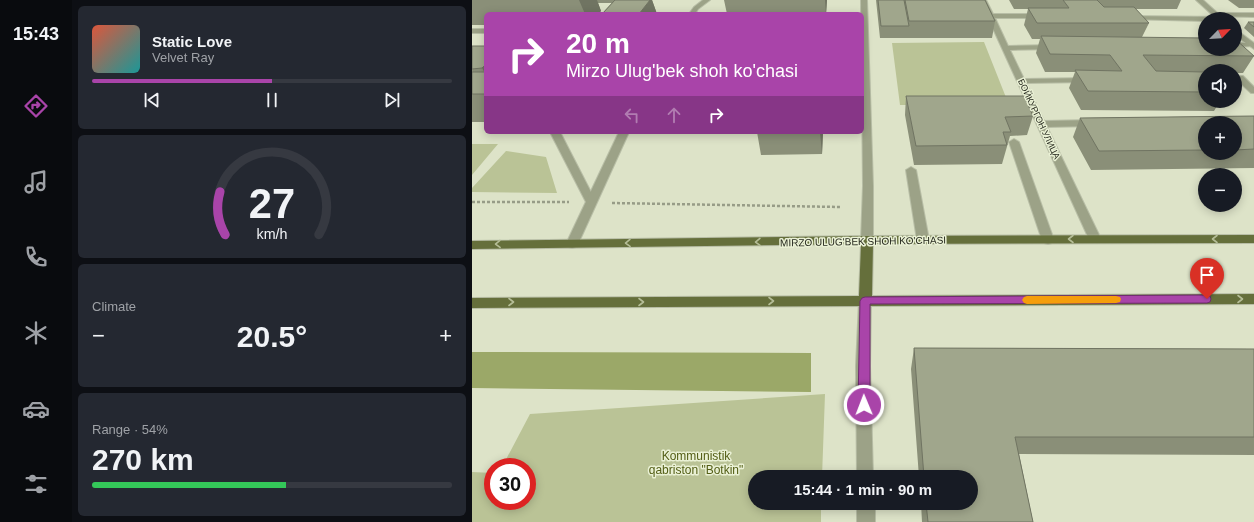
<!DOCTYPE html>
<html lang="en">
<head>
<meta charset="utf-8">
<style>
  :root { --surface:#171b24; --page:#242831; --text:#f1f3f6; --muted:#9ea1a6; --line:#363941; --accent:#a944a9 }
  body { margin:0; font-family:Arial,sans-serif; background:var(--page); color:var(--text); height:100vh; display:flex; flex-direction:column; font-size:15px; white-space:nowrap }
  * { box-sizing:border-box; margin:0 }
  p { font-size:13px; color:var(--muted) }
  .icon { flex:none; width:22px; height:22px; fill:none; stroke:currentColor; stroke-width:2; stroke-linecap:round; stroke-linejoin:round }
  .map { position:relative; flex:1; overflow:hidden }
  .side { display:flex; flex-direction:column; gap:6px; padding:6px; background:#0d0f14; width:400px }
  .side>* { flex:none }
  .guide { position:absolute; left:12px; top:12px; width:380px; height:122px; border-radius:6px; box-shadow:0 2px 10px #0003; background:#a944a9; color:#fff; overflow:hidden }
  .needle { width:26px; rotate:65deg }
  .controls { position:absolute; left:726px; top:12px; display:grid; gap:8px }
  .controls a { display:grid; place-items:center; width:44px; height:44px; border-radius:50%; background:var(--surface); box-shadow:0 2px 10px #0003; font-size:20px }
  .speed { position:absolute; left:12px; top:458px; display:flex; gap:8px; font-size:20px; font-weight:700; text-align:center }
  .speed>* { display:grid; place-content:center; width:52px; height:52px; border-radius:50%; background:var(--surface); box-shadow:0 2px 10px #0003; line-height:1 }
  .speed .limit { border:6px solid #d22; background:#fff; color:#111 }
  .pin { position:absolute; display:grid; place-items:center; width:34px; height:34px; color:#fff; margin:-41px -17px; border-radius:50% 50% 50% 0; rotate:-45deg; box-shadow:0 0 4px #0007 }
  .pin .icon { rotate:45deg }
  .me { position:absolute; width:44px; margin:-22px; rotate:359deg; stroke-linejoin:round; filter:drop-shadow(0 0 3px #0008) }
  .turn { display:flex; align-items:center; gap:14px; height:84px; padding:0 16px; font-size:18px }
  .turn .icon { width:52px; height:52px; stroke-width:2.5 }
  .turn b { display:block; font-size:28px; line-height:34px }
  .lanes { display:flex; align-items:center; height:38px; padding:0 16px; background:#0003; justify-content:center; gap:20px; direction:ltr }
  .lanes .off { opacity:.35 }
  .big { font-size:30px; font-weight:600; line-height:1.1 }
  .side .widget { flex:1; display:flex; flex-direction:column; justify-content:center; gap:6px; min-width:0; padding:0 14px; border-radius:6px; background:var(--page) }
  .side .dial { align-items:center; gap:0 }
  .dial svg { height:104px; overflow:visible; fill:none; stroke:var(--line); stroke-width:7; stroke-linecap:round; text-anchor:middle }
  .dial text { fill:var(--text); stroke:none }
  .song { display:flex; align-items:center; gap:12px }
  .cover { width:48px; height:48px; border-radius:6px; background:linear-gradient(135deg,hsl(10 70% 55%),hsl(180 70% 35%)) }
  .played { height:4px; border-radius:2px; background:linear-gradient(90deg,var(--accent) 50%,var(--line) 50%) }
  .keys { display:flex; justify-content:space-around; direction:ltr }
  .heat { display:flex; justify-content:space-between; align-items:center; font-size:22px; direction:ltr }
  .charge { height:6px; border-radius:3px; background:linear-gradient(90deg,#34c759 54%,var(--line) 0) }
  .trip { position:absolute; left:276px; top:470px; width:230px; height:40px; border-radius:20px; background:var(--surface); box-shadow:0 2px 10px #0003; font-weight:600; line-height:40px; text-align:center }
  main { display:flex; flex:1; min-height:0 }
  .tab-bar { display:flex; flex-direction:column; width:72px; justify-content:space-around; align-items:center; background:#090b0e; color:var(--muted) }
  .tab-bar .icon { width:28px; height:28px }
  .tab-bar .on { color:var(--accent) }
  .tab-bar b { font-size:18px; color:var(--text) }
  .map>svg:first-child { display:block }
  .green { fill:#bac396 }
  .forest { fill:#9ba868 }
  .lines { fill:none; stroke-linecap:round; stroke-linejoin:round }
  .lane-casing { stroke:#b8bea6; stroke-width:2 }
  .street-casing { stroke:#b8bea6; stroke-width:2 }
  .primary-casing { stroke:#b8bea6; stroke-width:2 }
  .path { stroke:#979c87; stroke-width:2.5; stroke-dasharray:3 2; stroke-linecap:butt }
  .lane { fill:#9ca287; fill-rule:evenodd }
  .street { fill:#9ca287; fill-rule:evenodd }
  .primary { fill:#656f3b; fill-rule:evenodd }
  .wall { fill:#8a8f78; fill-rule:evenodd }
  .shaded-wall { fill:#707462 }
  .building { fill:#a0a68c; stroke:#707462 }
  .oneway { stroke:#b5bd97 }
  .route { fill:#a944a9; stroke:#6e2c6e }
  .slow { fill:#f59e0b }
  .labels { text-anchor:middle; stroke-width:3; stroke-linejoin:round; paint-order:stroke }
  .far-street-label { font-size:9px; fill:#26291e; stroke:#eaf1d5 }
  .street-label { font-size:10px; fill:#26291e; stroke:#eaf1d5 }
  .near-park-label { font-size:12px; fill:#525d15; stroke:#eaf1d5 }
</style>
</head>
<body>
<main>
<nav class="tab-bar">
<b>15:43</b>
<svg class="icon on" aria-label="directions" viewBox="0 0 24 24"><path d="M12 3l9 9-9 9-9-9zM9 14v-3h6M13 9l2 2-2 2"/></svg>
<svg class="icon" aria-label="music" viewBox="0 0 24 24"><path d="M9 18V5l10-2v13"/><circle cx="6" cy="18" r="3"/><circle cx="16" cy="16" r="3"/></svg>
<svg class="icon" aria-label="phone" viewBox="0 0 24 24"><path d="M5 4h4l2 5-3 2q2 4 5 5l2-3 5 2v4C11 20 4 13 5 4z"/></svg>
<svg class="icon" aria-label="climate" viewBox="0 0 24 24"><path d="M12 3v18M4 7l16 10M4 17L20 7"/></svg>
<svg class="icon" aria-label="car" viewBox="0 0 24 24"><path d="M5 17H2v-5l4-1 3-4h7l3 4 3 1v5h-3M9 17h6M6 11h13"/><circle cx="7" cy="17" r="2"/><circle cx="17" cy="17" r="2"/></svg>
<svg class="icon" aria-label="filters" viewBox="0 0 24 24"><path d="M4 7h16M4 17h16"/><circle cx="9" cy="7" r="2"/><circle cx="15" cy="17" r="2"/></svg>
</nav>
<section class="side">
<div class="widget">
<div class="song"><i class="cover"></i><div><b>Static Love</b><p>Velvet Ray</p></div></div>
<div class="played"></div>
<div class="keys"><svg class="icon" aria-label="previous" viewBox="0 0 24 24"><path d="M18 5L8 12l10 7zM5 5v14"/></svg><svg class="icon" aria-label="pause" viewBox="0 0 24 24"><path d="M8 5v14M16 5v14"/></svg><svg class="icon" aria-label="next" viewBox="0 0 24 24"><path d="M6 5l10 7-10 7zM19 5v14"/></svg></div>
</div>
<div class="widget dial"><svg viewBox="0 0 100 80">
<path d="M14 69A42 42 0 1 1 86 69"/>
<path d="M14 69A42 42 0 0 1 10 36" stroke="#a944a9"/>
<text x="50" y="56" font-size="32" font-weight="700">27</text>
<text x="50" y="72" font-size="11">km/h</text>
</svg></div>
<div class="widget"><p>Climate</p>
<div class="heat"><a>−</a><b class="big">20.5°</b><a>+</a></div>
</div>
<div class="widget"><p>Range · 54%</p><b class="big">270 km</b><div class="charge"></div></div>
</section>
<div class="map">
<svg width="782" height="522" viewBox="0 0 782 522">
  <rect width="100%" height="100%" fill="#dde3c8"/>
  <path class="green" d="M512 42 537 105H428L420 43Z
    M0 144H26L0 175Z
    M34 151 74 157 85 193 0 192V188Z
    M353 394 350 477H283V503H349V522H0V472L21 473V501H55V467H30L58 414Z"/>
  <path class="forest" d="M0 352 339 353V392L0 388Z"/>
  <g class="lines">
    <g class="lane-casing">
      <path id="lane" d="M508 0H514L521 14H570L573 16 570 18H523L536 46 582 45 586 47 582 49 538 50 552 79 615 78 619 80 615 82 554 83 572 121 621 120 625 123 621 126 575 127 629 239 627 242 623 243 619 242 617 239Z
        M744 13H782V17L742 16 741 15Z
        M656 16 749 17 752 19H733V21L654 19 653 18Z
        M0 29H14V33H0Z
        M763 43H782V46L763 47Z
        M765 76H771L782 87V93H779L765 80Z
        M78 132H88L124 202 123 204H115L114 202Z
        M542 139 547 142 582 240 580 243 576 244 572 243 570 240 537 142Z
        M439 167 444 170 457 240 455 243 451 244 447 243 445 240 434 170Z"/>
    </g>
    <g class="street-casing">
      <path id="street" d="M231 0H238L226 9 223 14H217L222 7Z
        M389 0H395L401 186V240L399 243 395 244 391 243 389 240 391 186Z
        M724 0H731L752 19H745Z
        M763 29 782 43V49L763 35Z
        M147 132H157L106 244 104 247 100 248 96 247 94 244Z
        M393 296 398 297 399 301 398 366 401 477H385L384 366 387 301 388 297Z
        M385 503H403V522H385Z"/>
    </g>
    <g class="primary-casing">
      <path id="primary" d="M782 235V243L401 244 400 296 782 294V304L0 308V298L387 296 389 244 0 249V241L395 236Z"/>
    </g>
    <path class="path" d="M0 202H97
      M140 203 368 207"/>
    <use href="#lane" class="lane"/>
    <use href="#street" class="street"/>
    <use href="#primary" class="primary"/>
  </g>
  <path class="wall" d="M0 0H180L185 14H130L140 3H126L129 11 126 14H14V25H0Z
    M252 0H355L354 14H255Z
    M404 0H513L523 21 520 38H408Z
    M537 0H709L705 9H663L677 23 670 37 782 56 771 73H763V71H733V101H748L742 111 609 110 597 88 603 72H573L564 53 568 39H560L552 25 556 9H542Z
    M756 0H782V8H767Z
    M776 22H782V37L772 28Z
    M0 46H14V122H0Z
    M434 96 561 116 555 135 538 136 530 164 442 165 433 115Z
    M782 116V168L619 170 601 137 608 118ZM733 123H763V153H733Z
    M285 132H351L350 154 289 155Z
    M442 348 782 349V455L547 454 561 522H450L449 503H499V477H447L439 369Z"/>
  <path class="shaded-wall" d="M107 0H125L129 11 126 14H113Z
    M178 0H180L185 14H167Z
    M353 0H355L354 14Z
    M14 64V75L10 68Z
    M348 132H351L350 154Z"/>
  <path class="building" d="M143 0H178L167 14H130Z
    M406 0H432L437 26H409Z
    M433 0H513L523 21H437Z
    M591 0H625L632 7H662L677 23H565L556 8H597Z
    M776 22H782V27Z
    M569 36 733 38V49H763V39L782 56 671 55 684 71 732 72H733V92L616 91 603 70 650 71 638 55 578 54Z
    M0 46H14V64L10 68 0 69Z
    M0 72H14V94H0Z
    M434 96H552L561 116 533 117 539 132H531L535 145 444 146Z
    M782 116V149L763 150V123H733V150L627 151 608 118Z
    M442 348 782 349V437H543L561 522H456L454 503H499V477H452Z"/>
  <defs><path id="oneway-chevron" d="M-2-3.5L2.5 0L-2 3.5" fill="none" stroke-width="1.6" stroke-linecap="round" stroke-linejoin="round"/></defs>
  <g class="oneway">
    <use href="#oneway-chevron" transform="translate(599 239) rotate(180)"/>
    <use href="#oneway-chevron" transform="translate(743 239) rotate(180)"/>
    <use href="#oneway-chevron" transform="translate(286 242) rotate(179)"/>
    <use href="#oneway-chevron" transform="translate(156 243) rotate(179)"/>
    <use href="#oneway-chevron" transform="translate(26 244) rotate(179)"/>
    <use href="#oneway-chevron" transform="translate(768 299)"/>
    <use href="#oneway-chevron" transform="translate(299 301)"/>
    <use href="#oneway-chevron" transform="translate(39 302)"/>
    <use href="#oneway-chevron" transform="translate(169 302)"/>
  </g>
  <path class="route" d="M735 295 738 296 739 299 738 302 735 303 398 304V405L396 409 392 410 388 409 386 405 388 301 390 298 393 297Z"/>
  <path class="slow" d="M555 296H644L648 297 649 299 648 302 644 303 555 304 552 303 550 300 552 297Z"/>
  <g class="labels">
    <g class="far-street-label">
      <text transform="translate(567 119) rotate(65)" y="3">БОЙКУРГОН УЛИЦА</text>
    </g>
    <g class="street-label">
      <text transform="translate(391 241) rotate(-1)" y="4">MIRZO ULUG'BEK SHOH KO'CHASI</text>
    </g>
    <g class="near-park-label">
      <text x="224" y="460">Kommunistik<tspan x="224" dy="14">qabriston "Botkin"</tspan></text>
    </g>
  </g>
</svg>
<div class="controls">
<a><svg class="needle" viewBox="-14 -14 28 28"><path d="M0-13l5 13h-10z" fill="#e53935"/><path d="M0 13l5-13h-10z" fill="#9ea1a6"/></svg></a>
<a><svg class="icon" aria-label="sound" viewBox="0 0 24 24"><path d="M4 9h4l5-4v14l-5-4H4zM17 9q2 3 0 6"/></svg></a>
<a>+</a>
<a>−</a>
</div>
<div class="speed"><div class="limit">30</div></div>
<div class="pin" style="left:735px;top:299px;background:#d93025"><svg class="icon" aria-label="arrive" viewBox="0 0 24 24"><path d="M6 21V4h12l-3 4 3 4H6"/></svg></div>
<svg class="me" style="left:392px;top:405px" viewBox="-20 -20 40 40"><circle r="17" fill="#a944a9" stroke="#fff" stroke-width="3"/><path d="M0-11L8 9 0 5-8 9z" fill="#fff"/></svg>
<div class="trip">15:44 · 1 min · 90 m</div>
<div class="guide">
<div class="turn"><svg class="icon" aria-label="right" viewBox="0 0 24 24"><path d="M7 20v-9h11M14 6l5 5-5 5"/></svg><div><b>20 m</b>Mirzo Ulug'bek shoh ko'chasi</div></div>
<div class="lanes"><svg class="icon off" aria-label="left" viewBox="0 0 24 24"><path d="M17 20v-9H6M10 6l-5 5 5 5"/></svg><svg class="icon off" aria-label="ahead" viewBox="0 0 24 24"><path d="M12 20V5M6 11l6-6 6 6"/></svg><svg class="icon" aria-label="right" viewBox="0 0 24 24"><path d="M7 20v-9h11M14 6l5 5-5 5"/></svg></div>
</div>
</div>
</main>
</body>
</html>
